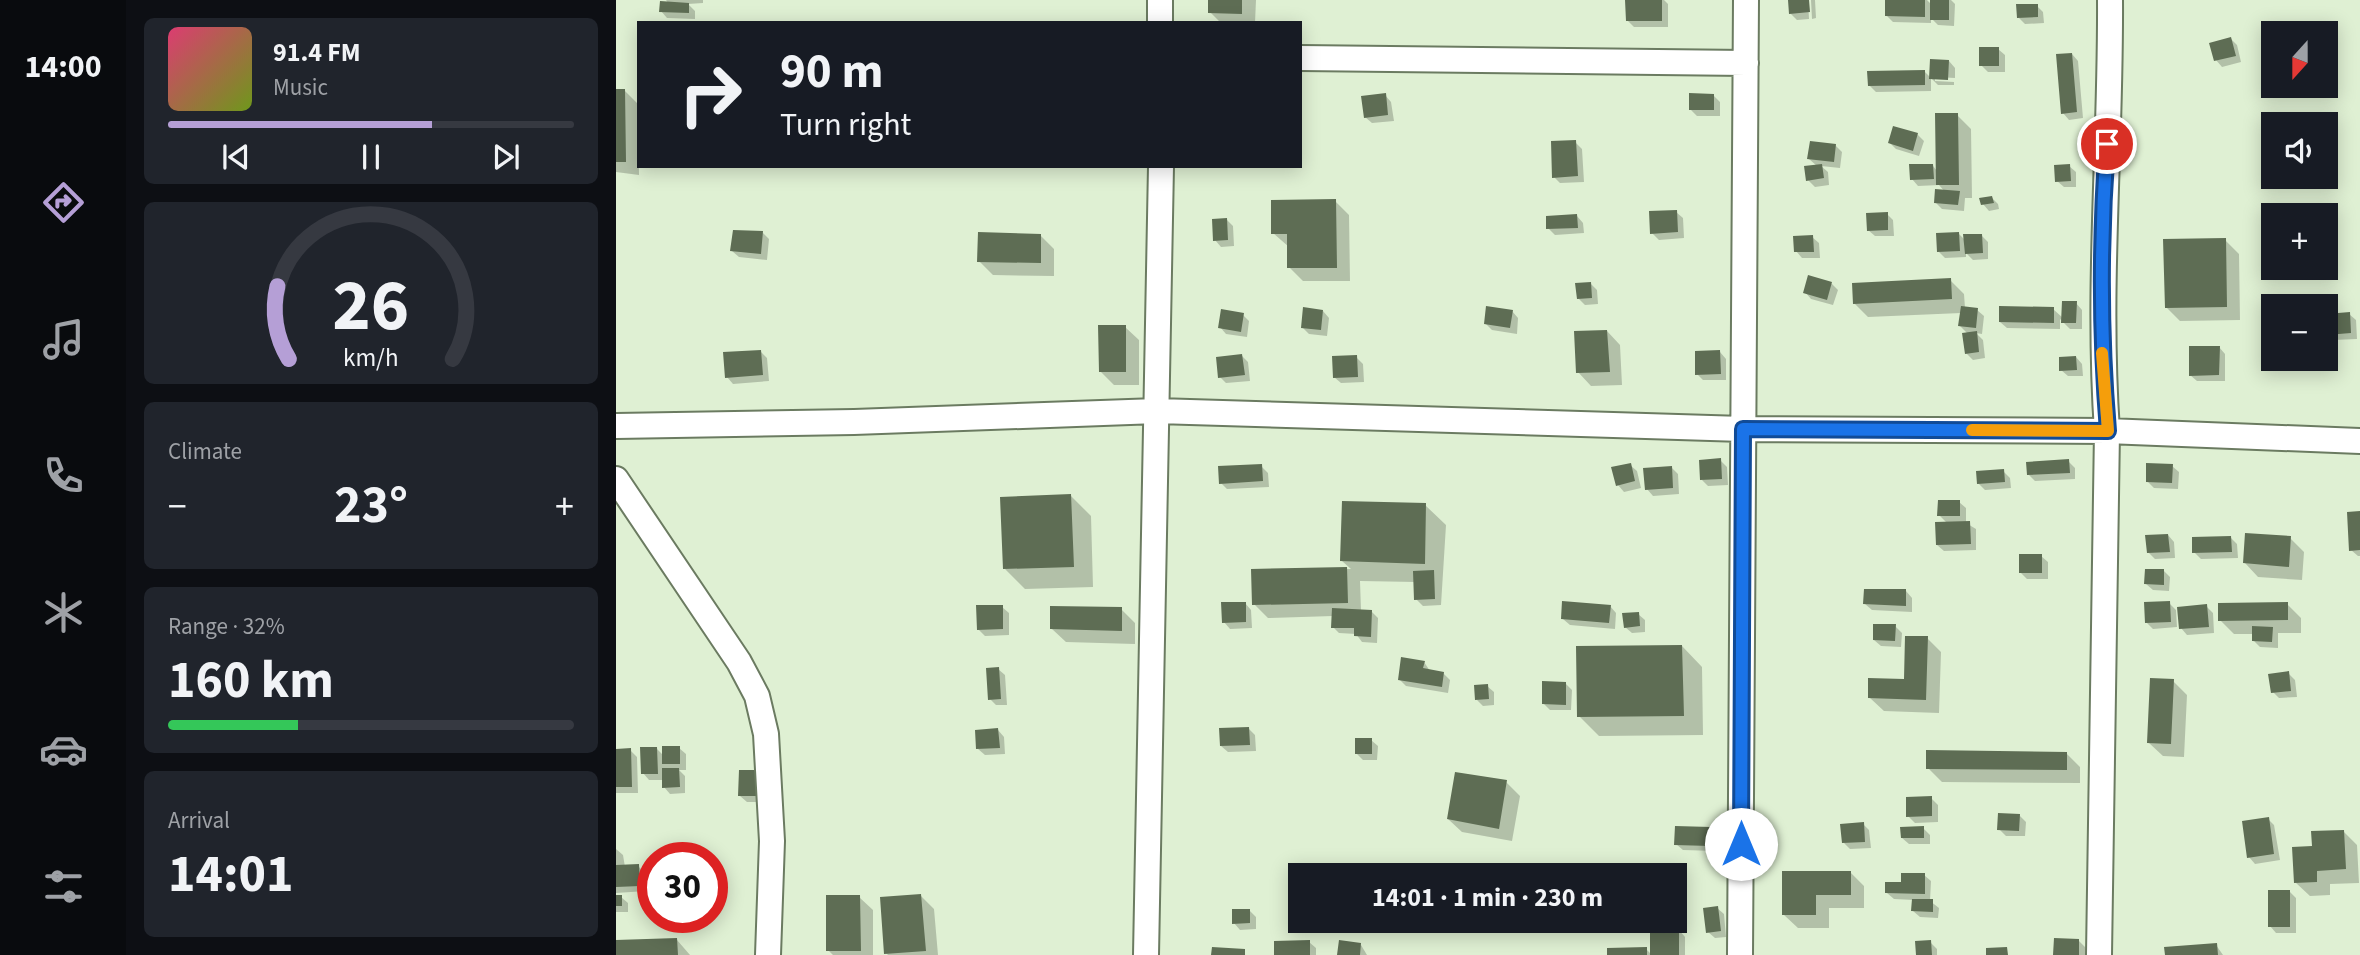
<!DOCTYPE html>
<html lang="en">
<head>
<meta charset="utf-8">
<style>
  :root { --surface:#171b24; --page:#20242c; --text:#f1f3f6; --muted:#9ea1a6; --line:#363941; --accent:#b59fd6 }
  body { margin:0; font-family:"Source Sans 3",sans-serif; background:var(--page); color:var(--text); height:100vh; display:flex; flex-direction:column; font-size:26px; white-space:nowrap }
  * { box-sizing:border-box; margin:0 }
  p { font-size:23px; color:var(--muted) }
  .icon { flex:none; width:38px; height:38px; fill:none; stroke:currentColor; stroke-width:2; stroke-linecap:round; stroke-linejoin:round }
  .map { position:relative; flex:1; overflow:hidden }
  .sheet { display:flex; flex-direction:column; gap:18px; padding:18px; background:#0d0f14; width:490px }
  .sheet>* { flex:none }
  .guide { position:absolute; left:21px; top:21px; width:665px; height:147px; border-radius:0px; box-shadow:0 4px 18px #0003; background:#171b24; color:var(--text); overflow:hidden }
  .needle { width:46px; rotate:201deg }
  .tools { position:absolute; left:1645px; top:21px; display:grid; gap:14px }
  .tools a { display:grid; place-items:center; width:77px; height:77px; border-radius:0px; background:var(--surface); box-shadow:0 4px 18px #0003; font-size:35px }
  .speed { position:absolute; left:21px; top:842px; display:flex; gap:14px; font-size:35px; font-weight:700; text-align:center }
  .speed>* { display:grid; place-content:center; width:91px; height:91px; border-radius:50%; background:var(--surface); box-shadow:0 4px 18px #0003; line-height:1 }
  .speed .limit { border:10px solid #d22; background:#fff; color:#111 }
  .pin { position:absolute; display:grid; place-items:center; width:60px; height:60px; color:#fff; margin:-30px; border:4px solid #fff; border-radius:50%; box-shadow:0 2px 7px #0007 }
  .me { position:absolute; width:77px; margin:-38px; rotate:0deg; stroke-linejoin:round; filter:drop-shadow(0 0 5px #0008) }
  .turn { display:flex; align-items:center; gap:24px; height:147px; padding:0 28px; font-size:32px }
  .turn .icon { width:91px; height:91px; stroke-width:2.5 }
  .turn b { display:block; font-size:49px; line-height:60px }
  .big { font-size:52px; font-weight:700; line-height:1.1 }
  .sheet .card { flex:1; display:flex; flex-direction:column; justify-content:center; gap:10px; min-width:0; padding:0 24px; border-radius:10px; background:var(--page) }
  .sheet .dial { align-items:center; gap:0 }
  .dial svg { height:182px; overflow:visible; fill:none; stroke:var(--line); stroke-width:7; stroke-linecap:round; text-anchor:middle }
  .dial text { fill:var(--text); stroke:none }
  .song { display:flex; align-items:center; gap:21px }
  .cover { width:84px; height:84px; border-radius:10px; background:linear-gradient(135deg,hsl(340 70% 55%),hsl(80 70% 35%)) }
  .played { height:7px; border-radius:4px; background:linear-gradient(90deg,var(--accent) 65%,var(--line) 65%) }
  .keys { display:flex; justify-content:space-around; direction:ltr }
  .heat { display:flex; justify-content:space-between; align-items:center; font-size:38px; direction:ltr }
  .charge { height:10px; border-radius:5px; background:linear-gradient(90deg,#34c759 32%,var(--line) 0) }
  .trip { position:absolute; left:672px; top:863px; width:399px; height:70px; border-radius:0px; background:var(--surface); box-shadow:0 4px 18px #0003; font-weight:700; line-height:70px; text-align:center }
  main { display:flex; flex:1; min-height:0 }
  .dock { display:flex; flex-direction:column; width:126px; justify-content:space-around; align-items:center; background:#090b0e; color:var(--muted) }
  .dock .icon { width:49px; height:49px }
  .dock .on { color:var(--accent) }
  .dock b { font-size:32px; color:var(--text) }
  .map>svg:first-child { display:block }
  .shadow { fill:#0003 }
  .building { fill:#5e6d54 }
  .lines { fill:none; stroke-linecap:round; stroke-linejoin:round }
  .minor-casing { stroke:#6b7b61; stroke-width:28 }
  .minor { stroke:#fff; stroke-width:24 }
  .route-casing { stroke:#114b97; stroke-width:18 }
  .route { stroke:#1a73e8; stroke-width:12 }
  .slow { stroke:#f59e0b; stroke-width:12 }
</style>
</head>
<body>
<main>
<nav class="dock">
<b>14:00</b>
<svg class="icon on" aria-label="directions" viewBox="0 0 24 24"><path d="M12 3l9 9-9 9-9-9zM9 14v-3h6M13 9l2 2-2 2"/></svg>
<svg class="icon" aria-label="music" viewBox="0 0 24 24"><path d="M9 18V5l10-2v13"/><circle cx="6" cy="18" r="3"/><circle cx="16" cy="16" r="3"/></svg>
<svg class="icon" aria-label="phone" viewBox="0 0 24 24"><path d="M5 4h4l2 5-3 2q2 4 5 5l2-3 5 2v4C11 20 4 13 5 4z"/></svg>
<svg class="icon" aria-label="climate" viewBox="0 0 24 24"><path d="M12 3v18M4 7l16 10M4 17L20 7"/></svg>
<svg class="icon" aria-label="car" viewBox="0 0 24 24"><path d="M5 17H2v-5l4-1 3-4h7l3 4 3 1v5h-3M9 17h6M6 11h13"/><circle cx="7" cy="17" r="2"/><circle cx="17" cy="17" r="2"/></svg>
<svg class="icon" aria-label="filters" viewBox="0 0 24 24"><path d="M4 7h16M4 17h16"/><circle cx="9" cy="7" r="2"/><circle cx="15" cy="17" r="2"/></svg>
</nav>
<section class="sheet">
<div class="card">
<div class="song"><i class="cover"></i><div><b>91.4 FM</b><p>Music</p></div></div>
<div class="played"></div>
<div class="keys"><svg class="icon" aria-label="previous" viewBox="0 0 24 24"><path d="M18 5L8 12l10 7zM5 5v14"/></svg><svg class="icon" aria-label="pause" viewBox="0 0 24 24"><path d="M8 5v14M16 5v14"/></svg><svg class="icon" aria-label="next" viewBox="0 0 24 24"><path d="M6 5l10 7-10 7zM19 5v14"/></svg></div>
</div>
<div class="card dial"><svg viewBox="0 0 100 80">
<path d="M14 69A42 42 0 1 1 86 69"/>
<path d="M14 69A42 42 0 0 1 9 37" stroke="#b59fd6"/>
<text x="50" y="56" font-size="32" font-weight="700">26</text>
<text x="50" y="72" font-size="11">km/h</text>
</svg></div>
<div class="card"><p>Climate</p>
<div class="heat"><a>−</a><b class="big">23°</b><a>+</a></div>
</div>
<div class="card"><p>Range · 32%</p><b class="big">160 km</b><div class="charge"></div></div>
<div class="card"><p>Arrival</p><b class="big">14:01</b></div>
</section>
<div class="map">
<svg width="1744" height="955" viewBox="0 0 1744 955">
  <rect width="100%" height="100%" fill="#dff0d3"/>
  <path class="shadow" d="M50 0H87V3L72 4 79 11V19L51 18 45 11 53 4Z
    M594 0H640L639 23H605L594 12Z
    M1011 0H1048L1052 4V27H1018L1011 20Z
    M1173 0H1192L1193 19 1181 20 1174 13Z
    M1195 0H1199L1200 18 1196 19Z
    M1271 0H1311L1316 5V0H1335L1339 4 1338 26 1322 25 1315 18V23L1277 22 1271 16Z
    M1421 6 1427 12 1428 23 1409 24 1403 18Z
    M1615 39 1621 45 1625 62 1606 67 1600 60Z
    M1382 49 1389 55V72H1372L1365 65Z
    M1456 54 1462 61 1467 118 1453 120 1447 113Z
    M1333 61 1339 68V78L1319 77V81L1338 82V85H1322L1315 78V91L1260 92 1253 85 1308 71 1315 78Z
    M1710 63 1719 70 1715 85 1710 84Z
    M0 90H8L22 104 23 175 0 172Z
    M769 95 775 102 778 121 756 123 749 117Z
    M1097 95 1104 102V116H1081L1075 110Z
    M1341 115 1355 129 1356 198H1349L1348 211 1326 209 1320 203 1329 192 1323 185 1302 186 1296 179 1317 166 1321 171Z
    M1301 134 1308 141 1303 156 1280 149 1274 143Z
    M959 142 966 149 968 182 944 183 938 177Z
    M1219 145 1226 152 1224 168 1205 166 1212 172 1213 185 1199 187 1192 180 1201 166 1193 159Z
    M1453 166 1460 172V187H1448L1441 181Z
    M1376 198 1382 204 1383 209 1373 211 1367 204Z
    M719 201 733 215 734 281H687L673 267V247L657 233Z
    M1060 212 1067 218 1068 238 1043 240 1036 233Z
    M1271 214 1277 220 1278 236H1259L1252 230Z
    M961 216 967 223 968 233 939 235 932 228Z
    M611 220 617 226 618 246 605 247 599 240Z
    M146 232 153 239 151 260 123 257 116 251Z
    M1343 234 1350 241 1365 235 1372 242V259L1357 260 1350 253V257L1329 258 1323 252Z
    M424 235 438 249V276L377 275 363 261Z
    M1196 237 1203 243 1204 258H1186L1180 251Z
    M1609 240 1623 254 1624 320 1564 321 1550 307Z
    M1194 277 1216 284 1222 290 1217 305 1195 299 1189 292Z
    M1334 280 1348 294 1349 308 1361 310 1368 316 1366 334 1360 333 1367 340 1369 358 1357 360 1350 353 1352 334 1344 326 1345 313 1252 317 1238 303Z
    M974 283 981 290 982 304 969 305 962 298Z
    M1460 303 1466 310V329H1454L1444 319V329L1391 328 1384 322 1437 309 1447 318Z
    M707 311 713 318 711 336 693 334 687 328Z
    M896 311 902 318 901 334 876 330 870 324Z
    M1733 314 1740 320 1741 339 1717 340 1710 333V315Z
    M627 315 633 321 631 337 610 334 604 327Z
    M509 327 523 340V385H498L484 371Z
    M991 331 1004 345 1006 385 975 386 962 372Z
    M1603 347 1609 354V381H1581L1574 375Z
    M144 351 151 358 153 381 117 384 111 377Z
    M1104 352 1110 359V380H1087L1081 374Z
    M626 356 632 362 634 381 610 383 604 377Z
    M740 357 747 364 748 382 725 383 718 377Z
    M1460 357 1466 364 1467 376H1452L1445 370Z
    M1104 460 1111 467 1112 485 1092 486 1086 480Z
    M1452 461 1459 468V479L1419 481 1413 475Z
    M1014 465 1021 471 1025 488 1008 492 1002 485Z
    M645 466 652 473 653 487 611 489 605 483Z
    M1556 466 1563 472 1562 489 1538 488 1532 482Z
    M1055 467 1062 474 1063 494 1037 496 1031 489Z
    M1387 471 1394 478 1395 488 1369 490 1362 483Z
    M455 496 475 516 477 587 409 589 389 569Z
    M1343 502 1350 508V523L1360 529V550L1328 551 1321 545 1331 523 1323 515Z
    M809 505 830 525 825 605 807 606 800 599V582L744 581 745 611H755L762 618 761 643 746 642 740 634 723 633 717 627V616L652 618 638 604 637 571 735 569 726 561Z
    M1744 513V556H1742L1735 550 1733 514Z
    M1552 535 1558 542 1559 558 1539 559 1532 552Z
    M1615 538 1621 544 1622 558 1585 559 1578 552Z
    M1674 538 1688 552 1686 580 1642 577 1629 563Z
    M1425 556 1432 562V579H1411L1404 572Z
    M1547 570 1554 577 1553 591 1537 590 1530 584Z
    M1290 591 1296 598V612L1256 610 1249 604Z
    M629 603 635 610 636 628 614 629 608 622Z
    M1553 603 1560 610 1561 627 1537 629 1530 622Z
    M1671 604 1685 618V633H1662V648L1644 647 1638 641V634H1618L1604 620Z
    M994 606 1000 613 999 629 954 625 947 619Z
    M1590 606 1597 613 1598 633 1571 635 1565 628Z
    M386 607 393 613V635L369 636 362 629Z
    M505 609 519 623V644L450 642 436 629Z
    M1022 614 1029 620V632L1016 633 1009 627Z
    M1279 626 1286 633 1285 647 1265 646 1258 640Z
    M1311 638 1325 652 1323 713 1268 711 1254 698 1289 680Z
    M1066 646 1086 667 1087 735 983 736 963 716Z
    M808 662 814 671 827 673 834 680 832 693 790 686 783 679Z
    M382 669 389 675 391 705H380L374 699Z
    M1672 673 1679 680 1681 697 1663 698 1657 692Z
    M1557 681 1571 695 1568 757 1547 756 1533 743Z
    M949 683 956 690 955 710H934L927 703Z
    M871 686 878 692V705L867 706 861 700Z
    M633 729 639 735 640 751 612 752 605 746Z
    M382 730 388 737 389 754 369 755 362 749Z
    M755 740 762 746 761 760H747L740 753Z
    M63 748 70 754V770H63L69 776V793L54 794 48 787 47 780H33L27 773 41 749 48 756Z
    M0 750H14L21 757 22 793H0Z
    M1450 753 1464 767V783L1326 782 1312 768Z
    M124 772 153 802H131L124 796Z
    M890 782 904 796 896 841 846 832 832 819Z
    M1315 798 1322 805V822L1299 823 1292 816Z
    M1403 815 1410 822 1409 836H1390L1383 829Z
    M1652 819 1658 825 1664 860 1639 864 1633 857Z
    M1247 824 1253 830 1255 848 1234 849 1228 843Z
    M1094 828 1101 835 1100 851 1067 850 1060 844Z
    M1307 828 1314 835V844H1293L1286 838Z
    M1727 831 1741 845 1743 883 1714 884V895L1694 896 1680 883 1698 847Z
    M0 849 7 855 9 867 22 866 28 872 30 891 0 893Z
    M1234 872 1248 886V908H1213V928H1182L1168 915Z
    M1308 875 1315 881 1314 901 1323 908 1322 918 1304 917 1297 911 1298 900 1278 899 1271 893Z
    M1674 892 1680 898V933H1660L1654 926Z
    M304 895 318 909 322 955H272L270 953Z
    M0 897H5L12 903V912H0Z
    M243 897 257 910V955H217L212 950Z
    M1101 908 1108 914 1110 937 1099 938 1092 932Z
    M633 910 640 917V929L624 930 618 923Z
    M1063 930 1069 937V955H993L1030 949 1036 955Z
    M61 940 74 955H0V941Z
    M1463 941 1469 947V955H1439Z
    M693 942 700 948V955H660Z
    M1314 942 1321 949V955H1302Z
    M745 945 751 955H723Z
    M1600 945 1607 955H1550Z"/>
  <path class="building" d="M592 0H626V14L592 13Z
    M1009 0H1046V21H1010Z
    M1172 0H1193L1194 12 1173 14Z
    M1269 0H1309V17L1269 16Z
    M1314 0H1333V20H1314Z
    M44 1 73 3V13L43 12Z
    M1400 4H1422V17L1401 18Z
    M1615 37 1620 56 1598 61 1593 43Z
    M1363 47H1383V66H1363Z
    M1456 53 1461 112 1445 114 1440 54Z
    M1314 59 1333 60 1332 80 1313 79Z
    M1309 70V85L1252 86 1251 71Z
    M0 89H9L10 162H0Z
    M770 93 772 115 748 118 745 96Z
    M1073 93 1098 94V110H1073Z
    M1319 113H1342L1343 185H1320Z
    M1277 126 1302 133 1297 151 1272 143Z
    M960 140 962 176 936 178 935 141Z
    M1194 141 1220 144 1218 162 1191 159Z
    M1206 164 1208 178 1190 181 1188 166Z
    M1293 164H1317L1318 179 1294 180Z
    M1454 164 1455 181 1439 182 1438 165Z
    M1319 189 1344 191 1342 205 1318 203Z
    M1376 196 1378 203 1365 205 1363 198Z
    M720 199 721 268H671V234H655V200Z
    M1061 210 1062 232 1034 234 1033 211Z
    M1272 212V230L1251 231 1250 213Z
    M961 214 962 228 930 229V216Z
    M611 218 612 240 597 241 596 219Z
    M117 230 147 231 145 254 114 251Z
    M362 232 425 234V263L361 262Z
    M1343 232 1344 251 1321 252 1320 233Z
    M1347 234H1366L1367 253 1349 254Z
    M1197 235 1198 252H1178L1177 236Z
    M1610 238 1611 307 1549 308 1547 239Z
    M1192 275 1216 282 1211 300 1187 293Z
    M1335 278 1336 299 1237 304 1236 283Z
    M975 282 976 298 961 299 959 283Z
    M1446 301H1461L1460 323H1445Z
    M870 306 897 310 894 328 868 324Z
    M1345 306 1362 308 1360 328 1342 326Z
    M1383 306 1438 307V323L1383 322Z
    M687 307 707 310 705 330 685 328Z
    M605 309 628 313 625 332 602 328Z
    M1734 312 1735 333 1710 335V314Z
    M482 325H510V372H483Z
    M991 330 994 372 960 373 958 331Z
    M1361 331 1363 352 1349 354 1346 333Z
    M1573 346H1604L1603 375 1573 376Z
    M145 350 147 375 109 378 107 352Z
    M1104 350 1105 374 1079 375V351Z
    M626 354 629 375 602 378 600 357Z
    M741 355 742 377 717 378 716 356Z
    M1460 356 1461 370 1443 371V357Z
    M1105 458 1106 479 1084 480 1083 460Z
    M1453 459 1454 473 1411 475 1410 462Z
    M1015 463 1019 481 1000 486 995 467Z
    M1530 463 1557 464 1556 483 1530 482Z
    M646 464 647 481 603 484 602 466Z
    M1056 466 1057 488 1029 490 1027 468Z
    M1388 469 1389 482 1361 484 1360 471Z
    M455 494 458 567 387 569 384 497Z
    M1322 500H1344V516H1321Z
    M726 501 810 503 809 564 724 561Z
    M1744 511V550L1733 551 1731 512Z
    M1354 521 1355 544 1320 545 1319 522Z
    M1629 533 1675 536 1673 567 1627 563Z
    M1552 534 1554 552 1531 553 1529 535Z
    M1615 536 1616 552 1576 553V537Z
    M1403 554H1426V573H1403Z
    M731 567 732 603 636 605 635 569Z
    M1529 569H1548V585L1528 584Z
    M818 570 819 599 798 600 797 571Z
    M1248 589H1290V606L1247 604Z
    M946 601 995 605 993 623 945 619Z
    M1554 601 1555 622 1529 623 1528 602Z
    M605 602H630V622L606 623Z
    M1672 602V620L1602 621V603Z
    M1591 604 1593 627 1563 629 1561 607Z
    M360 605H387V629L361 630Z
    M434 606 506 607V631L434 629Z
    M716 608 756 610 755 637 738 636V628H715Z
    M1023 612 1024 626 1008 628 1006 613Z
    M1257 624H1280L1279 641 1257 640Z
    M1636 626 1657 627 1656 642 1636 641Z
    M1289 636H1312L1310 700 1252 698V678L1288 679Z
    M1066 645 1068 716 961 717 960 646Z
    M785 657 809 661 807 668 828 672 826 687 782 680Z
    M383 667 385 699 372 700 370 668Z
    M1673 671 1675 691 1655 693 1652 674Z
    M1534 678 1558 679 1555 744 1531 743Z
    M926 681 950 682V705L926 704Z
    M872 684 873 699 859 700 858 685Z
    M633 727 634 745 604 746 603 728Z
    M382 728 384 748 360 749 359 730Z
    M739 738H756V754H739Z
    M46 746H64V764H46Z
    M24 747H41L42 774H25Z
    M15 748 16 787H0V749Z
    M1310 750 1451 752V770L1310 769Z
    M46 768H63L64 787 46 788Z
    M123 770H147V796H122Z
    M839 772 891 780 883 829 831 819Z
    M1316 796V816L1290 817V797Z
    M1382 813 1404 814 1403 831 1381 830Z
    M1653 817 1658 854 1631 858 1626 821Z
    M1248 822 1249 842 1226 843 1224 824Z
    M1059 826 1095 827V846L1058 845Z
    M1308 826V838H1285L1284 827Z
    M1728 830 1730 869 1701 871V882L1678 883 1676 847 1696 846 1695 831Z
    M23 864 24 886 0 887V865Z
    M891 869 915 870V875H890Z
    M1166 871H1235V895H1200V915H1166Z
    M1285 873H1309V894L1269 893V882H1285Z
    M1652 890H1674V927H1652Z
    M305 894 310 951 268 954 264 897Z
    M0 895H6V906H0Z
    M210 895H244L245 951H210Z
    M1296 899H1317V912L1295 911Z
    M1102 906 1105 931 1090 933 1087 908Z
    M616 909H634V923L616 924Z
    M1034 927 1063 928V955H1034Z
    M61 938 62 955H0V940Z
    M1438 938 1463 939V955H1437Z
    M694 940V955H658V941Z
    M723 940 745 943 744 955H721Z
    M1315 940 1316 955H1300L1299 941Z
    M1601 943 1602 955H1549L1548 947Z
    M596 947 629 949V955H595Z
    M1031 947V955H991V948Z
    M1391 947 1392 955H1370V948Z"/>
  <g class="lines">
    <g class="minor-casing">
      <path id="minor" d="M544 0V23
        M684 58 1130 63
        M0 426 238 422 541 411 1127 429 1491 431 1744 441
        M0 479 123 662 141 696 150 734 156 841 152 955
        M530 955 545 166
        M1124 955 1130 0
        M1483 955 1491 431C1481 286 1495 145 1494 0"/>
    </g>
    <use href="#minor" class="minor"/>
  </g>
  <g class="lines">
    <g class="route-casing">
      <path id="route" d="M1125 844 1127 429 1492 431C1484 335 1484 239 1491 144"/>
    </g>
    <use href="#route" class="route"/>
    <path class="slow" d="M1356 430 1492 431 1486 353"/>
  </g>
</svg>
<div class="tools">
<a><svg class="needle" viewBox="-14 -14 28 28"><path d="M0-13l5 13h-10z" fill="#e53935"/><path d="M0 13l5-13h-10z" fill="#9ea1a6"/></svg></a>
<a><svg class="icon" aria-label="sound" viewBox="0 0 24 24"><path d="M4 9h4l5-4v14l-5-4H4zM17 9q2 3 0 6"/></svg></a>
<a>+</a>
<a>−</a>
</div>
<div class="speed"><div class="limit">30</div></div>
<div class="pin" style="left:1491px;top:144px;background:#d93025"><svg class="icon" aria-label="arrive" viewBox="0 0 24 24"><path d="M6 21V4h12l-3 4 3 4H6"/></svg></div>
<svg class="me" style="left:1125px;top:844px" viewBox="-20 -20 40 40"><circle r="19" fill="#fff"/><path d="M0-13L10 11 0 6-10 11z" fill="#1a73e8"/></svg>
<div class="trip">14:01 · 1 min · 230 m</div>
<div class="guide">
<div class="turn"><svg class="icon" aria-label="right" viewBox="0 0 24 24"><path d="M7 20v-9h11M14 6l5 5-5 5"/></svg><div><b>90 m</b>Turn right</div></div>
</div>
</div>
</main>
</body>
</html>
